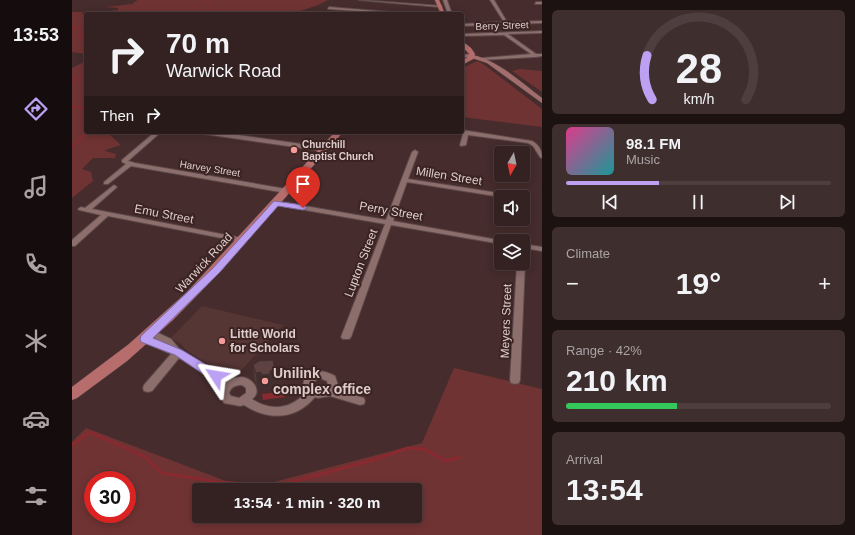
<!DOCTYPE html>
<html lang="en">
<head>
<meta charset="utf-8">
<style>
  :root { --surface:#342121; --page:#3f2e2e; --text:#f1f3f6; --muted:#a9a3a5; --line:#4e3e3f; --accent:#bca0f2 }
  body { margin:0; font-family:Helvetica,sans-serif; background:var(--page); color:var(--text); height:100vh; display:flex; flex-direction:column; font-size:15px; white-space:nowrap }
  * { box-sizing:border-box; margin:0 }
  p { font-size:13px; color:var(--muted) }
  .icon { flex:none; width:22px; height:22px; fill:none; stroke:currentColor; stroke-width:2; stroke-linecap:round; stroke-linejoin:round }
  .map { position:relative; flex:1; overflow:hidden }
  .side { display:flex; flex-direction:column; gap:10px; padding:10px; background:#1d1212; width:313px }
  .side>* { flex:none }
  .top-card { position:absolute; left:12px; top:12px; width:380px; height:122px; border-radius:4px; box-shadow:0 2px 10px #0003,0 0 0 1px var(--line); background:#342121; color:var(--text); overflow:hidden }
  .needle { width:26px; rotate:189deg }
  .tools { position:absolute; left:422px; top:146px; display:grid; gap:8px }
  .tools a { display:grid; place-items:center; width:36px; height:36px; border-radius:4px; background:var(--surface); box-shadow:0 2px 10px #0003,0 0 0 1px var(--line); font-size:20px }
  .speed { position:absolute; left:12px; top:471px; display:flex; gap:8px; font-size:20px; font-weight:700; text-align:center }
  .speed>* { display:grid; place-content:center; width:52px; height:52px; border-radius:50%; background:var(--surface); box-shadow:0 2px 10px #0003,0 0 0 1px var(--line); line-height:1 }
  .speed .limit { border:6px solid #d22; background:#fff; color:#111 }
  .pin { position:absolute; display:grid; place-items:center; width:34px; height:34px; color:#fff; margin:-41px -17px; border-radius:50% 50% 50% 0; rotate:-45deg; box-shadow:0 0 4px #0007 }
  .pin .icon { rotate:45deg }
  .me { position:absolute; width:44px; margin:-22px; rotate:303deg; stroke-linejoin:round; filter:drop-shadow(0 0 3px #0008) }
  .turn { display:flex; align-items:center; gap:14px; height:84px; padding:0 16px; font-size:18px }
  .turn .icon { width:52px; height:52px; stroke-width:2.5 }
  .turn b { display:block; font-size:28px; line-height:34px }
  .then { display:flex; align-items:center; height:38px; padding:0 16px; background:#0003; gap:8px; font-size:15px }
  .big { font-size:30px; font-weight:700; line-height:1.1 }
  .side .card { flex:1; display:flex; flex-direction:column; justify-content:center; gap:6px; min-width:0; padding:0 14px; border-radius:6px; background:var(--page) }
  .side .dial { align-items:center; gap:0 }
  .dial svg { height:104px; overflow:visible; fill:none; stroke:var(--line); stroke-width:7; stroke-linecap:round; text-anchor:middle }
  .dial text { fill:var(--text); stroke:none }
  .song { display:flex; align-items:center; gap:12px }
  .cover { width:48px; height:48px; border-radius:6px; background:linear-gradient(135deg,hsl(330 70% 55%),hsl(180 70% 35%)) }
  .played { height:4px; border-radius:2px; background:linear-gradient(90deg,var(--accent) 35%,var(--line) 35%) }
  .keys { display:flex; justify-content:space-around; direction:ltr }
  .heat { display:flex; justify-content:space-between; align-items:center; font-size:22px; direction:ltr }
  .charge { height:6px; border-radius:3px; background:linear-gradient(90deg,#34c759 42%,var(--line) 0) }
  .trip { position:absolute; left:120px; top:483px; width:230px; height:40px; border-radius:4px; background:var(--surface); box-shadow:0 2px 10px #0003,0 0 0 1px var(--line); font-weight:700; line-height:40px; text-align:center }
  main { display:flex; flex:1; min-height:0 }
  .menu { display:flex; flex-direction:column; width:72px; justify-content:space-around; align-items:center; background:#150d0d; color:var(--muted) }
  .menu .icon { width:28px; height:28px }
  .menu .selected { color:var(--accent) }
  .menu b { font-size:18px; color:var(--text) }
  .map>svg:first-child { display:block }
  .built { fill:#563535 }
  .green { fill:#703333; fill-rule:evenodd }
  .water { fill:#892a30 }
  .lines { fill:none; stroke-linecap:round; stroke-linejoin:round }
  .stream-far2 { stroke:#892a30; stroke-width:1 }
  .stream-far1 { stroke:#892a30; stroke-width:1.5 }
  .stream { stroke:#892a30; stroke-width:3 }
  .minor-casing { stroke:#5d4848; stroke-width:2 }
  .secondary-casing { stroke:#5d4848; stroke-width:1 }
  .primary-casing { stroke:#5d4848; stroke-width:1 }
  .minor { fill:#8c6e6d; fill-rule:evenodd }
  .secondary { fill:#a16d6d; fill-rule:evenodd }
  .primary { fill:#b76d6c; fill-rule:evenodd }
  .wall { fill:#503938 }
  .shaded-wall { fill:#412e2e }
  .building { fill:#5d4241; stroke:#412e2e }
  .route { fill:#bca0f2; stroke:#7a689d }
  .poi-dot { fill:#f59b99; stroke:#3b2322; stroke-width:1.5 }
  .labels { text-anchor:middle; stroke-width:4; stroke-linejoin:round; paint-order:stroke }
  .far-street-label { font-size:10px; fill:#decdcc; stroke:#3b2322 }
  .far-poi-label { font-size:10px; font-weight:bold; fill:#decdcc; stroke:#3b2322; text-anchor:start }
  .street-label { font-size:12px; fill:#decdcc; stroke:#3b2322 }
  .poi-label { font-size:12px; font-weight:bold; fill:#decdcc; stroke:#3b2322; text-anchor:start }
  .near-poi-label { font-size:14px; font-weight:bold; fill:#decdcc; stroke:#3b2322; text-anchor:start }
</style>
</head>
<body>
<main>
<nav class="menu">
<b>13:53</b>
<svg class="icon selected" aria-label="directions" viewBox="0 0 24 24"><path d="M12 3l9 9-9 9-9-9zM9 14v-3h6M13 9l2 2-2 2"/></svg>
<svg class="icon" aria-label="music" viewBox="0 0 24 24"><path d="M9 18V5l10-2v13"/><circle cx="6" cy="18" r="3"/><circle cx="16" cy="16" r="3"/></svg>
<svg class="icon" aria-label="phone" viewBox="0 0 24 24"><path d="M5 4h4l2 5-3 2q2 4 5 5l2-3 5 2v4C11 20 4 13 5 4z"/></svg>
<svg class="icon" aria-label="climate" viewBox="0 0 24 24"><path d="M12 3v18M4 7l16 10M4 17L20 7"/></svg>
<svg class="icon" aria-label="car" viewBox="0 0 24 24"><path d="M5 17H2v-5l4-1 3-4h7l3 4 3 1v5h-3M9 17h6M6 11h13"/><circle cx="7" cy="17" r="2"/><circle cx="17" cy="17" r="2"/></svg>
<svg class="icon" aria-label="filters" viewBox="0 0 24 24"><path d="M4 7h16M4 17h16"/><circle cx="9" cy="7" r="2"/><circle cx="15" cy="17" r="2"/></svg>
</nav>
<div class="map">
<svg width="470" height="535" viewBox="0 0 470 535">
  <rect width="100%" height="100%" fill="#462c2c"/>
  <path class="built" d="M130 306 211 325 163 377 158 378 114 350 109 344 99 338Z"/>
  <path class="green" d="M63 0H256L246 5 220 14H14V54L0 52V12H12L9 14 46 10V8L33 7 61 4 62 2 66 1Z
    M14 61V132H38L37 134 49 145 33 150V151L44 154 43 158H21L10 169 19 172 21 181 0 198V68Z
    M405 61 411 64 470 109V127L390 117V68Z
    M448 69 470 71V92L440 71Z
    M382 368 470 389V535H0V442L14 428 175 489 350 443ZM21 480H55V514H21ZM127 490H343V516H127Z"/>
  <path class="water" d="M212 388 213 397 191 400 190 394 207 392V389Z"/>
  <g class="lines">
    <path class="stream-far2" d="M134 0 146 14
      M0 28 14 26
      M14 33 5 37 14 39
      M14 46V48
      M0 82 14 75"/>
    <path class="stream-far1" d="M0 106 14 108
      M0 147 15 132"/>
    <path class="stream" d="M0 445 18 432 73 457 90 473 146 482 205 486 301 460 336 448 352 449 374 461 388 457"/>
    <g class="minor-casing">
      <path id="minor" d="M287 0 370 6 368 7Z
        M371 0H375L380 14H376Z
        M418 0H422L435 22 470 21V23L390 26V24L432 22Z
        M464 2H470V4H463Z
        M257 7 330 13 332 14 256 9Z
        M470 31V33L436 34 464 54H470V56L464 57 409 60V58H410L459 54 432 35 390 36V34Z
        M390 130 460 141C467 145 470 150 470 158L468 157 461 146 456 143 396 135 394 145 389 146 388 145 391 134 386 132H390Z
        M83 132H89L56 161 63 163 214 189 217 191 214 193 59 166 36 184H32V182L54 164 50 162V160Z
        M129 132H144L251 147 254 149 251 151 132 134Z
        M343 150 346 152 336 179 440 195 443 197H429L335 182 321 221 432 241H429V244L319 225 279 337 277 339H271L269 337 313 224 204 205 201 203 204 201 314 220 340 152Z
        M42 185 45 187 44 188 20 209 170 238 174 240 170 242 36 216 3 246H0V240L29 215 7 210 6 209 9 207 13 208Z
        M454 195 456 196V198L451 199V197H448L449 196Z
        M451 244 470 247V251L451 248Z
        M451 261 453 263 448 380 447 383 443 384 439 383 438 380 445 263H451Z
        M80 330 99 339 109 351 157 380C161 378 165 377 170 377 180 378 191 391 180 399 199 412 220 409 234 392L231 385 233 377C243 369 252 370 263 376L266 385 264 390 292 398 293 401 292 404 288 405 258 396 246 398 243 397C224 420 196 421 172 405L168 406 152 403 147 394 150 385 107 358 80 391 76 392 72 391 71 388 72 385 99 354 70 341 68 339 70 337 73 336 93 344 77 335 75 333 77 331ZM245 379H250L255 381 256 385 254 389 246 390 242 387V382ZM170 385 174 388V393L167 398 159 396 157 393C159 387 163 385 170 385Z"/>
    </g>
    <g class="secondary-casing">
      <path id="secondary" d="M394 54C423 57 447 81 470 98V103L415 63 403 59 392 57Z"/>
    </g>
    <g class="primary-casing">
      <path id="primary" d="M363 0H367L373 14H369Z
        M390 41 399 48 403 54 401 59 390 65V61L396 57 397 54 390 46Z
        M263 132H271L145 275 101 320 55 361 5 398 0 400V387L57 344 115 292Z"/>
    </g>
    <use href="#minor" class="minor"/>
    <use href="#secondary" class="secondary"/>
    <use href="#primary" class="primary"/>
  </g>
  <path class="wall" d="M181 365 203 370 204 383 199 384V387L190 389V386L185 387 182 378Z"/>
  <path class="shaded-wall" d="M203 370 204 383 199 384V387L190 389 189 375 198 371Z
    M189 372 190 386 185 387 184 373Z"/>
  <path class="building" d="M201 360 203 370 198 371V374L189 375V372L184 373 181 365 187 361Z"/>
  <path class="route" d="M202 201 231 205 235 208 231 210 206 206 148 272 81 338 110 350 148 373 149 376 148 380H140L103 355 69 342 68 339 69 336 141 268Z"/>
  <g class="poi-dot">
    <circle cx="222" cy="150" r="4"/>
    <circle cx="150" cy="341" r="4"/>
    <circle cx="193" cy="381" r="4"/>
  </g>
  <g class="labels">
    <g class="far-street-label">
      <text transform="translate(430 25) rotate(-2)" y="4">Berry Street</text>
      <text transform="translate(138 168) rotate(9)" y="4">Harvey Street</text>
    </g>
    <g class="far-poi-label">
      <text x="230" y="148">Churchill<tspan x="230" dy="12">Baptist Church</tspan></text>
    </g>
    <g class="street-label">
      <text transform="translate(377 176) rotate(9)" y="4">Millen Street</text>
      <text transform="translate(319 211) rotate(10)" y="4">Perry Street</text>
      <text transform="translate(92 214) rotate(11)" y="4">Emu Street</text>
      <text transform="translate(132 263) rotate(-47)" y="4">Warwick Road</text>
      <text transform="translate(289 263) rotate(-69)" y="4">Lupton Street</text>
      <text transform="translate(434 321) rotate(-88)" y="4">Meyers Street</text>
    </g>
    <g class="poi-label">
      <text x="158" y="338">Little World<tspan x="158" dy="14">for Scholars</tspan></text>
    </g>
    <g class="near-poi-label">
      <text x="201" y="378">Unilink<tspan x="201" dy="16">complex office</tspan></text>
    </g>
  </g>
</svg>
<div class="tools">
<a><svg class="needle" viewBox="-14 -14 28 28"><path d="M0-13l5 13h-10z" fill="#e53935"/><path d="M0 13l5-13h-10z" fill="#a9a3a5"/></svg></a>
<a><svg class="icon" aria-label="sound" viewBox="0 0 24 24"><path d="M4 9h4l5-4v14l-5-4H4zM17 9q2 3 0 6"/></svg></a>
<a><svg class="icon" aria-label="layers" viewBox="0 0 24 24"><path d="M12 4l9 5-9 5-9-5zM3 14l9 5 9-5"/></svg></a>
</div>
<div class="speed"><div class="limit">30</div></div>
<div class="pin" style="left:231px;top:208px;background:#d93025"><svg class="icon" aria-label="arrive" viewBox="0 0 24 24"><path d="M6 21V4h12l-3 4 3 4H6"/></svg></div>
<svg class="me" style="left:144px;top:376px" viewBox="-20 -20 40 40"><path d="M0-17L14 15 0 8-14 15z" fill="#bca0f2" stroke="#fff" stroke-width="4"/></svg>
<div class="trip">13:54 · 1 min · 320 m</div>
<div class="top-card">
<div class="turn"><svg class="icon" aria-label="right" viewBox="0 0 24 24"><path d="M7 20v-9h11M14 6l5 5-5 5"/></svg><div><b>70 m</b>Warwick Road</div></div>
<div class="then">Then<svg class="icon" aria-label="right" viewBox="0 0 24 24"><path d="M7 20v-9h11M14 6l5 5-5 5"/></svg></div>
</div>
</div>
<section class="side">
<div class="card dial"><svg viewBox="0 0 100 80">
<path d="M14 69A42 42 0 1 1 86 69"/>
<path d="M14 69A42 42 0 0 1 10 35" stroke="#bca0f2"/>
<text x="50" y="56" font-size="32" font-weight="700">28</text>
<text x="50" y="72" font-size="11">km/h</text>
</svg></div>
<div class="card">
<div class="song"><i class="cover"></i><div><b>98.1 FM</b><p>Music</p></div></div>
<div class="played"></div>
<div class="keys"><svg class="icon" aria-label="previous" viewBox="0 0 24 24"><path d="M18 5L8 12l10 7zM5 5v14"/></svg><svg class="icon" aria-label="pause" viewBox="0 0 24 24"><path d="M8 5v14M16 5v14"/></svg><svg class="icon" aria-label="next" viewBox="0 0 24 24"><path d="M6 5l10 7-10 7zM19 5v14"/></svg></div>
</div>
<div class="card"><p>Climate</p>
<div class="heat"><a>−</a><b class="big">19°</b><a>+</a></div>
</div>
<div class="card"><p>Range · 42%</p><b class="big">210 km</b><div class="charge"></div></div>
<div class="card"><p>Arrival</p><b class="big">13:54</b></div>
</section>
</main>
</body>
</html>
